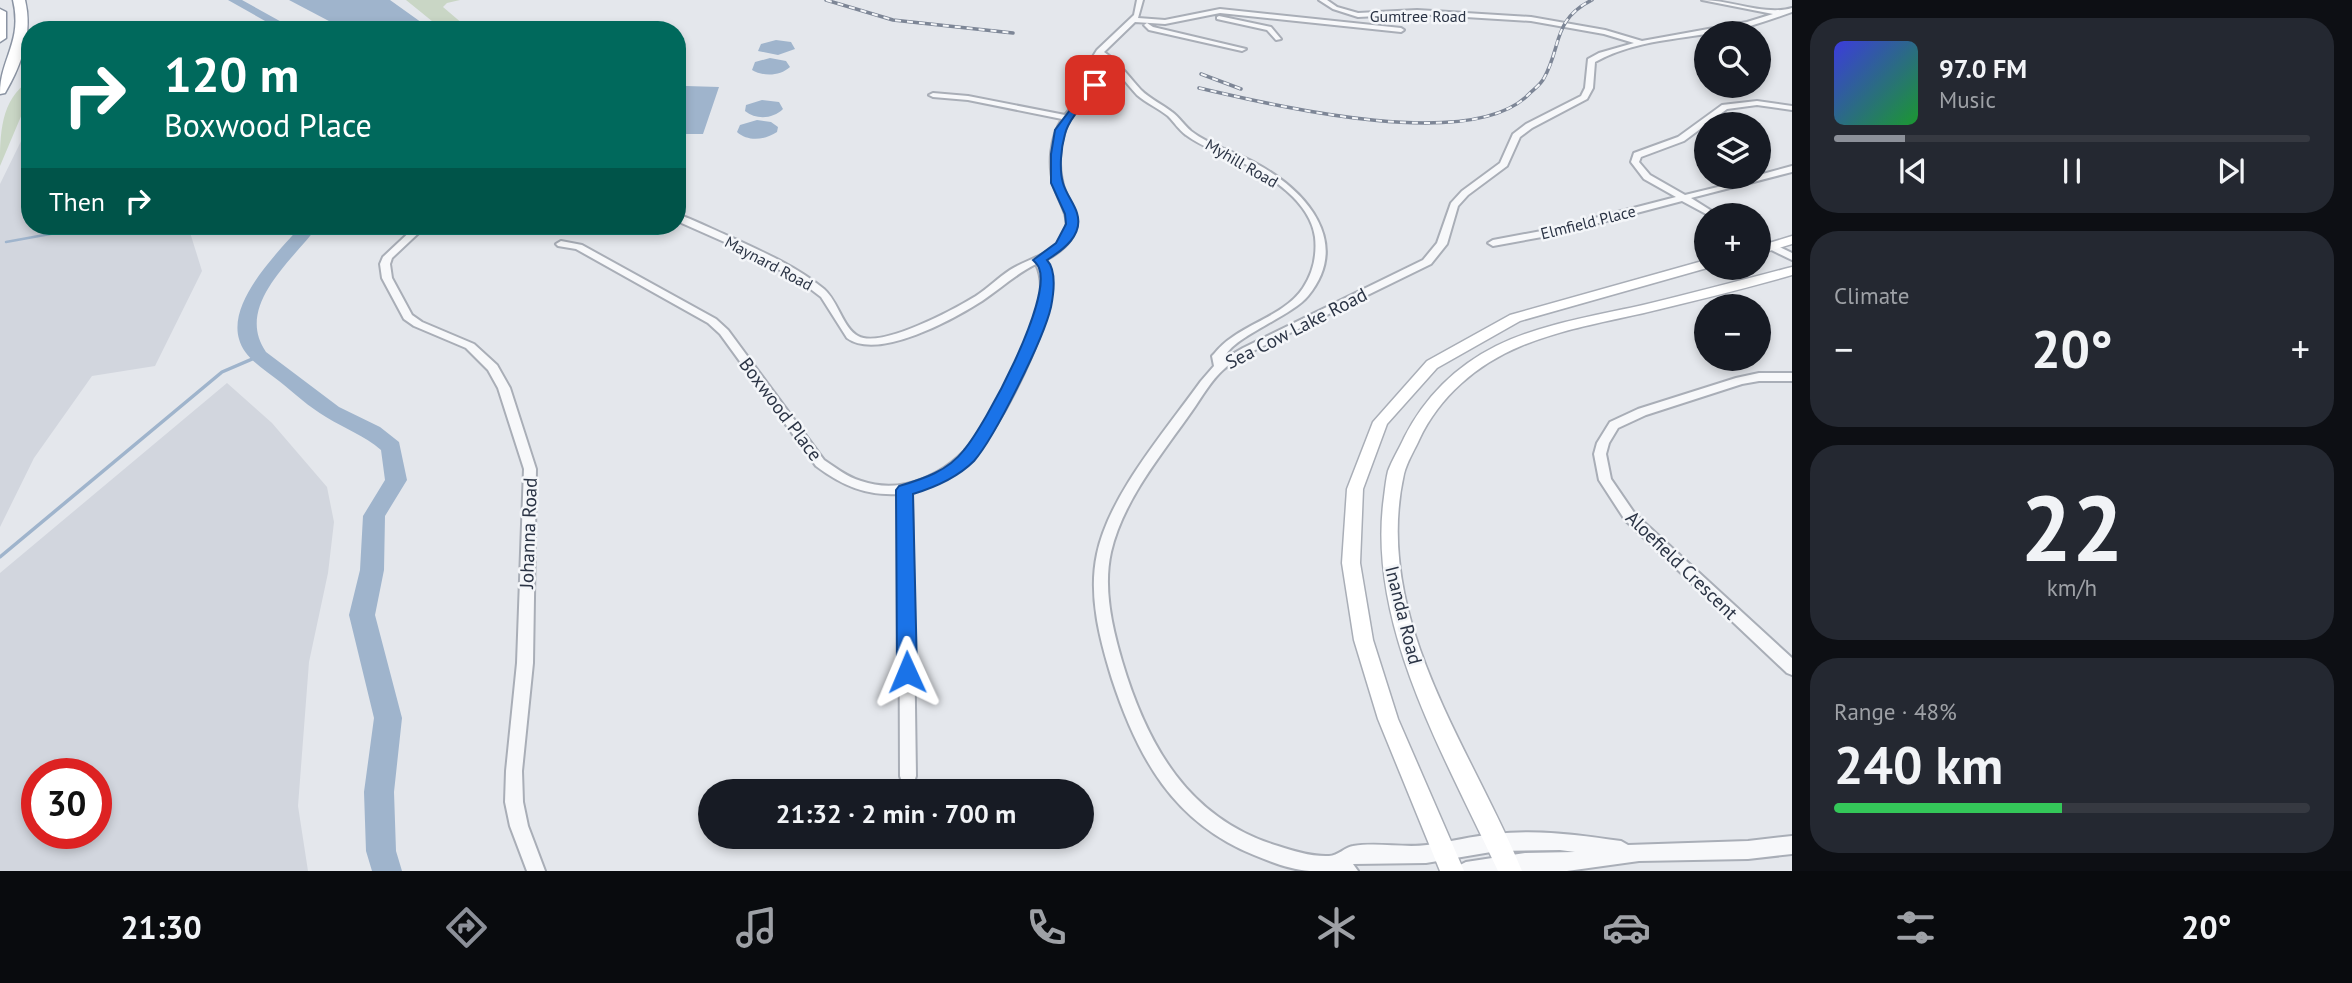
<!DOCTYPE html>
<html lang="en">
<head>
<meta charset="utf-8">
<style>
  :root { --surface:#171b24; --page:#242831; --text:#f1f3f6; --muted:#9ea1a6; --line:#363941; --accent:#8c9099 }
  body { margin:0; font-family:"PT Sans",sans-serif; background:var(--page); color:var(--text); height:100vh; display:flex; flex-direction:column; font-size:26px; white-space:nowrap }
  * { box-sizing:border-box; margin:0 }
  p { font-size:23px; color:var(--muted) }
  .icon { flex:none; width:38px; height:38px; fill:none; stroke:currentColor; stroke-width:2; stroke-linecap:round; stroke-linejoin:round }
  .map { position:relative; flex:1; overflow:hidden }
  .details { display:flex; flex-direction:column; gap:18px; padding:18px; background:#0d0f14; width:560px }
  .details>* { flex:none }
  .top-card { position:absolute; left:21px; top:21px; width:665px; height:214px; border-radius:28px; box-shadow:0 4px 10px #0003; background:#00695c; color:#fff; overflow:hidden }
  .tools { position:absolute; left:1694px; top:21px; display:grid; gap:14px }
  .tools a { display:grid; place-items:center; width:77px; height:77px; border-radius:50%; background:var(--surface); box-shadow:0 4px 10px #0003; font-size:35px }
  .speed { position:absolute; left:21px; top:758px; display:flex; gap:14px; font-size:35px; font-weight:700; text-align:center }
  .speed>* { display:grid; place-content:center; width:91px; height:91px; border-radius:50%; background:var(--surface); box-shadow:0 4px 10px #0003; line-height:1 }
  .speed .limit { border:10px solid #d22; background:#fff; color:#111 }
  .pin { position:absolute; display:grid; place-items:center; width:60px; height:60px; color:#fff; margin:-30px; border-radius:14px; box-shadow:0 4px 10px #0006 }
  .me { position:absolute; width:77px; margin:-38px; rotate:359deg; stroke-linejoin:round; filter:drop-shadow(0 0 5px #0008) }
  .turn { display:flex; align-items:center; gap:24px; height:147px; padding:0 28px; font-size:32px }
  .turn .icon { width:91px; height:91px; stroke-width:2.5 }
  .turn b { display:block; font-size:49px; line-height:60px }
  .then { display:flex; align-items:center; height:66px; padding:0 28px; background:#0003; gap:14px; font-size:26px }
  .big { font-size:52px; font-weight:700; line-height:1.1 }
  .details .tile { flex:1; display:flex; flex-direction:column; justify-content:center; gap:10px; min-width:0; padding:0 24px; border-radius:28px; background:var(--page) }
  .details .dial { align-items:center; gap:0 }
  .dial b { font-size:91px; line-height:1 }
  .song { display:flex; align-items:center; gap:21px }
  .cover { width:84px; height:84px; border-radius:10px; background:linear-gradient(135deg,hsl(240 70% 55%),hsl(130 70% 35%)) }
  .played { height:7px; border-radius:4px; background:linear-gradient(90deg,var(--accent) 15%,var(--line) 15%) }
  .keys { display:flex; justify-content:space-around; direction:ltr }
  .heat { display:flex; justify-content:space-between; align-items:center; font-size:38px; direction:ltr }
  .charge { height:10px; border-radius:5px; background:linear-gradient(90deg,#34c759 48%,var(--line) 0) }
  .trip { position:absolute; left:698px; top:779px; width:396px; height:70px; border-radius:35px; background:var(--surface); box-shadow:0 4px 10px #0003; font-weight:700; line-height:70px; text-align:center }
  .dock { display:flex; height:112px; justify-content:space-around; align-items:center; background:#090b0e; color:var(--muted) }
  .dock .icon { width:49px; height:49px }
  .dock .active { color:var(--accent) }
  .dock b { font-size:32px; color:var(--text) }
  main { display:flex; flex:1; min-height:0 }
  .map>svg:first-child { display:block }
  .built { fill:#d2d6de; fill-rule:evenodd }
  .green { fill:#c9d6c5 }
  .water { fill:#9fb4cc }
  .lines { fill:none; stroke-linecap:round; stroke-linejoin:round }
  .stream-far1 { stroke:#9fb4cc; stroke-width:2.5 }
  .stream { stroke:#9fb4cc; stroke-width:3.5 }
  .river { fill:#9fb4cc; fill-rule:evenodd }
  .minor-casing { stroke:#a9aeb7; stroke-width:4 }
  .secondary-casing { stroke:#a9aeb7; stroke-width:3 }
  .motorway-casing { stroke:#8b94a3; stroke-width:3 }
  .minor { fill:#f7f8fa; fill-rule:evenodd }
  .secondary { fill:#fff; fill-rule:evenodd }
  .motorway { fill:#fff; fill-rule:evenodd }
  .rail-casing { stroke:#7d8696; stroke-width:3.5 }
  .rail { stroke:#f4f6f9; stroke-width:2; stroke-dasharray:6; stroke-linecap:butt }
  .route { fill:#1a73e8; stroke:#114b97; stroke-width:2 }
  .labels { text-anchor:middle; stroke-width:5; stroke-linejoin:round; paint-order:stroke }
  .far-street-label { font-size:16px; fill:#2b3445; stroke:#f4f6f9 }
  .street-label { font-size:19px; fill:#2b3445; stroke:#f4f6f9 }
</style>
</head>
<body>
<main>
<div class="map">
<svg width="1792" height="871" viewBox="0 0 1792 871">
  <rect width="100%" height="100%" fill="#e4e7ec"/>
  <path class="built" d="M27 129H30V226H188L202 271 155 366 92 376 34 458 0 527V184Z
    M227 383 272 423 327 487 334 522 328 573 309 662 298 806 308 871H0V573ZM37 774H96V833H37Z"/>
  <path class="green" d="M406 0H460L447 3 443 7 470 30H443Z
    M30 81V95L0 166C0 137 0 98 30 81Z"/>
  <path class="water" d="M289 0H390L432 30H346Z
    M776 40 791 42 795 49 778 55 758 51 761 44Z
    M770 58 786 61 790 67C780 76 764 77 752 70L755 62Z
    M686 86 719 87 703 134H677V107Z
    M762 100 779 102 783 109C773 119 756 120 745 111L746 105Z
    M757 120 771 122 778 127 777 132C765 140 748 142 737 132L740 125Z"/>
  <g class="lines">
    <path class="stream-far1" d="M6 242 94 226"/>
    <path class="stream" d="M0 557 222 372 259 356"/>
    <path class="river" d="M228 0H242L296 30H281Z
      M301 226H318C293 260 234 306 266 352L339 407 380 427 399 442 407 480 385 516 384 570 375 615 402 718 394 792 396 851 402 871H372L366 851 364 792 374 718 349 615 360 570 363 516 385 480 381 450C364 435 345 429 326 417 309 407 294 393 279 381 265 370 244 358 239 339 228 301 278 252 301 226Z"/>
    <g class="minor-casing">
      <path id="minor" d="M1137 0H1143L1138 18 1165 20 1220 9 1401 28 1404 30 1401 32 1220 13 1165 24 1135 22 1104 52C1119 62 1129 77 1141 90 1150 99 1162 104 1172 112 1179 117 1184 125 1191 131 1210 146 1236 152 1257 164 1306 191 1352 242 1308 296 1291 317 1229 338 1224 359L1243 348 1423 260 1437 243 1451 203 1462 191 1500 163 1513 134 1526 124 1581 96 1585 88 1588 59 1599 53 1634 43 1604 34 1531 21 1417 14 1358 17 1333 9 1319 0H1327L1337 7 1358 13 1417 10 1531 17 1605 30 1642 41 1747 22 1773 14 1702 0C1731 0 1765 16 1792 8V12C1778 17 1764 22 1750 26 1699 39 1642 36 1595 62L1593 88 1587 99 1532 128 1520 137 1507 166 1468 195 1458 206 1447 244 1431 264 1251 352C1242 358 1231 362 1224 369 1211 380 1202 397 1192 411 1162 454 1123 500 1111 552 1103 588 1112 627 1122 661 1147 745 1188 819 1278 846 1293 851 1313 857 1329 856 1338 856 1345 847 1353 846 1377 842 1403 848 1427 845 1450 842 1472 836 1495 834 1537 829 1579 835 1621 841L1628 845 1748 841 1792 836V854L1748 859 1639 861 1567 871H1457L1460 865 1466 862 1525 853 1575 852 1560 850 1497 851 1426 863 1353 864 1358 871C1342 871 1326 871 1310 871 1291 870 1271 862 1254 855 1173 822 1138 758 1112 679 1100 640 1088 596 1097 554 1109 495 1166 430 1201 381L1214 366 1212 356 1214 354C1237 324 1282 319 1303 288 1313 273 1317 255 1315 237 1310 201 1269 175 1239 161 1221 153 1202 147 1186 135 1179 130 1174 122 1168 116 1158 108 1146 103 1137 95 1125 82 1115 67 1101 56L1102 80C1088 99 1068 114 1063 137 1059 152 1059 170 1063 185 1066 196 1073 205 1075 215 1081 237 1061 252 1044 261 1046 265 1050 270 1051 275 1060 313 997 437 968 463 952 478 933 486 912 492L916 776 914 782 908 784 902 782 900 776 899 494C866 496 841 485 816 466L720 334 708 323 576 249 558 246 556 244 561 241 582 245 716 319 728 330 824 460C836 468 847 477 861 481 904 496 948 473 974 440 991 418 1003 390 1015 365 1029 337 1051 295 1036 264 1016 274 1001 288 982 301 954 319 878 361 847 338L821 297 800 281 747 252 677 221V214C694 220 710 228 726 235 759 250 796 266 824 289 838 301 843 328 858 336 881 349 955 309 976 296 988 288 998 278 1010 270 1027 259 1052 255 1063 236 1073 218 1059 204 1054 186 1048 165 1050 138 1062 119L968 100 933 97 929 95 933 93 968 96 1065 115 1094 80 1092 58 1097 50 1134 15Z
        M1219 16 1271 27 1281 39 1276 40 1267 30 1217 19V17Z
        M1147 23 1153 27 1246 49 1242 51 1149 30 1144 25Z
        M1757 101 1792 106V110L1757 105 1727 109 1684 141 1641 157 1639 162 1650 175 1685 195 1759 177V175L1792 166V172L1691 198 1718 215H1708L1682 201 1553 235 1493 246 1488 243 1493 240 1552 229 1676 197 1644 179 1631 162 1634 153 1678 137 1722 105Z
        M416 226H426L392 258 390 264 392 278 412 315 422 322 474 344 497 365 510 388 536 469 533 663 522 771 523 802 528 826 545 871H527L510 826 505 802 506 771 517 663 524 469 498 388 488 370 466 348 414 326 404 319 382 278 380 264 383 257Z
        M1759 237 1792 253V260L1759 244Z
        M1759 373H1792V381H1759L1742 384 1646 415 1618 428 1609 443 1606 454 1611 479 1635 514 1792 658V675L1787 673 1625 520 1599 480 1594 454 1597 443 1610 422 1638 409 1736 378Z"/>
    </g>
    <g class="secondary-casing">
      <path id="secondary" d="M1792 236V244L1759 254V246Z
        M1706 260 1707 268 1520 321 1437 368 1387 424 1363 489 1360 563 1373 640 1398 719 1464 871H1440L1378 719 1354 640 1342 563 1347 489 1373 422 1427 361 1510 315Z
        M1792 267V275C1743 289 1693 301 1644 313 1603 322 1560 330 1521 346 1477 364 1439 397 1419 440 1414 451 1407 462 1404 474 1372 617 1470 746 1522 871H1498C1446 758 1366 625 1384 497 1385 489 1386 479 1388 471 1392 460 1399 449 1404 438 1424 398 1456 366 1496 346 1541 324 1594 316 1643 305 1693 293 1742 280 1792 267Z"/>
    </g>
    <g class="motorway-casing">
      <path id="motorway" d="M13 0H25C33 33 22 64 5 93L0 94C0 58 23 42 13 0Z
        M0 9 6 12V38L0 42Z"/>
    </g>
    <use href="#minor" class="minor"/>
    <use href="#secondary" class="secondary"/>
    <use href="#motorway" class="motorway"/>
    <g class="rail-casing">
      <path id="rail" d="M826 0 893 20 1013 33
        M1201 74 1241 89
        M1199 88C1273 105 1465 152 1526 97 1531 91 1541 85 1544 78 1562 46 1552 20 1592 0"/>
    </g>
    <use href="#rail" class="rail"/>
  </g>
  <path class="route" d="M1091 82 1100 85C1089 99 1069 117 1065 134 1061 148 1059 169 1063 183 1066 194 1074 203 1077 213 1084 235 1063 250 1047 260 1057 271 1054 292 1051 307 1044 338 995 437 974 461 957 478 936 487 913 494L917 672 914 678 907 680 900 678 897 672 896 490 899 486C923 479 948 471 964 450 986 424 1052 300 1039 268 1038 265 1035 262 1033 260L1056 243 1066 224 1065 214 1051 183V154L1055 130Z"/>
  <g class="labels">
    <g class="far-street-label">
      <text x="1418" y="22">Gumtree Road</text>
      <text transform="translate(1242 163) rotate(30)" y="6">Myhill Road</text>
      <text transform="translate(1588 222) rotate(-14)" y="6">Elmfield Place</text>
      <text transform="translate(769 263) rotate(28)" y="6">Maynard Road</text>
    </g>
    <g class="street-label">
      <text transform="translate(1296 328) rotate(-27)" y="7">Sea Cow Lake Road</text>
      <text transform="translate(781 409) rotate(53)" y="7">Boxwood Place</text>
      <text transform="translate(528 533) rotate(-88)" y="7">Johanna Road</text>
      <text transform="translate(1682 565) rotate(44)" y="7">Aloefield Crescent</text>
      <text transform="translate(1404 615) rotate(76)" y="7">Inanda Road</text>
    </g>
  </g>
</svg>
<div class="tools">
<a><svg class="icon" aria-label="search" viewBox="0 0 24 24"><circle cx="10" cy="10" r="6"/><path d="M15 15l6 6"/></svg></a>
<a><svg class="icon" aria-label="layers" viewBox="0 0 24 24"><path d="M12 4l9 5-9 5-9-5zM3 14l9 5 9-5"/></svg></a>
<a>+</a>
<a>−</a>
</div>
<div class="speed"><div class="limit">30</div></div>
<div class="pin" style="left:1095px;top:85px;background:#d93025"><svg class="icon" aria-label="arrive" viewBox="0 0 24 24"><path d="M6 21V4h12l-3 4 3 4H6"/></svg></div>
<svg class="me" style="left:907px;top:672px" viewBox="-20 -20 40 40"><path d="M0-17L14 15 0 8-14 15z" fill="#1a73e8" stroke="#fff" stroke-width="4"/></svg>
<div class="trip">21:32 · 2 min · 700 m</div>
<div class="top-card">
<div class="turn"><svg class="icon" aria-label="right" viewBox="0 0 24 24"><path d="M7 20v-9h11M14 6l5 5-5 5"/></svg><div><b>120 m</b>Boxwood Place</div></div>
<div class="then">Then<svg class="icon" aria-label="right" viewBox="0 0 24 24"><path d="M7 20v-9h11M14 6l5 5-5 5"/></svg></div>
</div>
</div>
<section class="details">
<div class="tile">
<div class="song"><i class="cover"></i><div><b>97.0 FM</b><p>Music</p></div></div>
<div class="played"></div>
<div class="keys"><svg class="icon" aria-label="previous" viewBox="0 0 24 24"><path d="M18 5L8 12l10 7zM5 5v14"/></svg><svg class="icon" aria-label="pause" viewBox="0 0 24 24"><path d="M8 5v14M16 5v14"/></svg><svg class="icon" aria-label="next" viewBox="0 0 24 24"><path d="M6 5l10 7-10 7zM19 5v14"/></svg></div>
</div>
<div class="tile"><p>Climate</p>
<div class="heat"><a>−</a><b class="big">20°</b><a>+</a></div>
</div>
<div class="tile dial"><b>22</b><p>km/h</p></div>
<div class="tile"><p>Range · 48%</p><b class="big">240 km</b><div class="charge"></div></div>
</section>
</main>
<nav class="dock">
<b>21:30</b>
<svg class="icon active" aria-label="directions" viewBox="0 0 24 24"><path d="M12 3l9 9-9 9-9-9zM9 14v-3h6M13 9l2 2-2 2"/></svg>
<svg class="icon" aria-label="music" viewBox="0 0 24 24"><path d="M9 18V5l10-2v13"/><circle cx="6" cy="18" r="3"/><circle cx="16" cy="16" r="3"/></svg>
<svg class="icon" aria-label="phone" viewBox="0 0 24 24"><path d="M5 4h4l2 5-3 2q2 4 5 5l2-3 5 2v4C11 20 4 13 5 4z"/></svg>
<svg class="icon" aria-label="climate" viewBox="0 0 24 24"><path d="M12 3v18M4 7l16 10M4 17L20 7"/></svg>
<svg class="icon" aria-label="car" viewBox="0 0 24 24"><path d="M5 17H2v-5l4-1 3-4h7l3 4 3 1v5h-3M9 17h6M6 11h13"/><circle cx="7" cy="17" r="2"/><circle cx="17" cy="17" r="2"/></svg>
<svg class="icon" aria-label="filters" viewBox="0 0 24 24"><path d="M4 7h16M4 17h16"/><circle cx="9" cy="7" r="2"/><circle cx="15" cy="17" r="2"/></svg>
<b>20°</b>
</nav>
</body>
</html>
